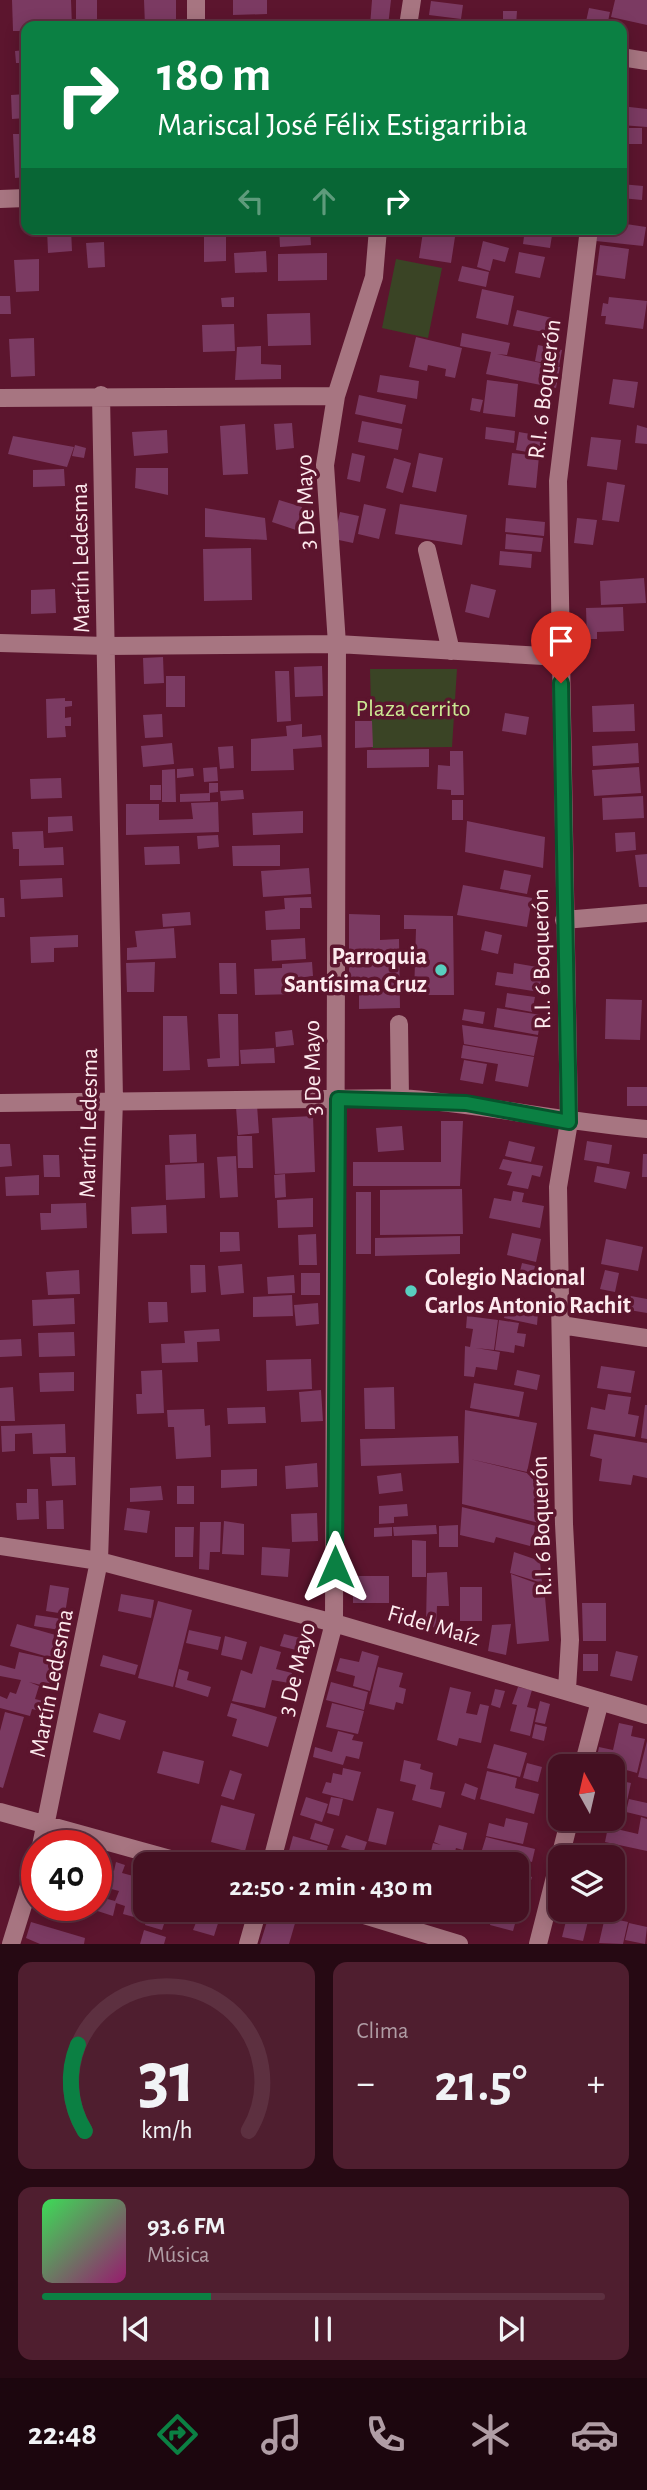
<!DOCTYPE html>
<html lang="es">
<head>
<meta charset="utf-8">
<style>
  :root { --surface:#451022; --page:#4f1e2f; --text:#f1f3f6; --muted:#b09da5; --line:#5d3040; --accent:#0b8043 }
  body { margin:0; font-family:"Alegreya Sans",sans-serif; background:var(--page); color:var(--text); height:100vh; display:flex; flex-direction:column; font-size:26px; white-space:nowrap }
  * { box-sizing:border-box; margin:0 }
  p { font-size:23px; color:var(--muted) }
  .icon { flex:none; width:38px; height:38px; fill:none; stroke:currentColor; stroke-width:2; stroke-linecap:round; stroke-linejoin:round }
  .map { position:relative; height:1944px; overflow:hidden }
  .details { display:flex; flex-direction:column; gap:18px; padding:18px; background:#260913; flex:1 }
  .details>* { flex:none }
  .top-card { position:absolute; left:21px; top:21px; width:606px; height:214px; border-radius:14px; box-shadow:0 4px 18px #0003,0 0 0 2px var(--line); background:#0b8043; color:#fff; overflow:hidden }
  .needle { width:46px; rotate:352deg }
  .buttons { position:absolute; left:548px; top:1754px; display:grid; gap:14px }
  .buttons a { display:grid; place-items:center; width:77px; height:77px; border-radius:14px; background:var(--surface); box-shadow:0 4px 18px #0003,0 0 0 2px var(--line); font-size:35px }
  .speed { position:absolute; left:21px; top:1830px; display:flex; gap:14px; font-size:35px; font-weight:700; text-align:center }
  .speed>* { display:grid; place-content:center; width:91px; height:91px; border-radius:50%; background:var(--surface); box-shadow:0 4px 18px #0003,0 0 0 2px var(--line); line-height:1 }
  .speed .limit { border:10px solid #d22; background:#fff; color:#111 }
  .pin { position:absolute; display:grid; place-items:center; width:60px; height:60px; color:#fff; margin:-72px -30px; border-radius:50% 50% 50% 0; rotate:-45deg; box-shadow:0 0 7px #0007 }
  .pin .icon { rotate:45deg }
  .me { position:absolute; width:77px; margin:-38px; rotate:0deg; stroke-linejoin:round; filter:drop-shadow(0 0 5px #0008) }
  .turn { display:flex; align-items:center; gap:24px; height:147px; padding:0 21px; font-size:32px }
  .turn .icon { width:91px; height:91px; stroke-width:2.5 }
  .turn b { display:block; font-size:49px; line-height:60px }
  .lanes { display:flex; align-items:center; height:66px; padding:0 21px; background:#0003; justify-content:center; gap:35px; direction:ltr }
  .lanes .off { opacity:.35 }
  .big { font-size:52px; font-weight:700; line-height:1.1 }
  .details .tile { flex:1; display:flex; flex-direction:column; justify-content:center; gap:10px; min-width:0; padding:0 24px; border-radius:14px; background:var(--page) }
  .details .dial { align-items:center; gap:0 }
  .dial svg { height:182px; overflow:visible; fill:none; stroke:var(--line); stroke-width:7; stroke-linecap:round; text-anchor:middle }
  .dial text { fill:var(--text); stroke:none }
  .song { display:flex; align-items:center; gap:21px }
  .cover { width:84px; height:84px; border-radius:10px; background:linear-gradient(135deg,hsl(130 70% 55%),hsl(320 70% 35%)) }
  .played { height:7px; border-radius:4px; background:linear-gradient(90deg,var(--accent) 30%,var(--line) 30%) }
  .keys { display:flex; justify-content:space-around; direction:ltr }
  .heat { display:flex; justify-content:space-between; align-items:center; font-size:38px; direction:ltr }
  .details .tiles { flex:1; display:grid; gap:18px; grid-template-columns:1fr 1fr }
  .tile:last-child { grid-column:span 2 }
  .trip { position:absolute; left:133px; top:1852px; width:396px; height:70px; border-radius:14px; background:var(--surface); box-shadow:0 4px 18px #0003,0 0 0 2px var(--line); font-weight:700; line-height:70px; text-align:center }
  .tab-bar { display:flex; height:112px; justify-content:space-around; align-items:center; background:#1c060e; color:var(--muted) }
  .tab-bar .icon { width:49px; height:49px }
  .tab-bar .on { color:var(--accent) }
  .tab-bar b { font-size:32px; color:var(--text) }
  .map>svg:first-child { display:block }
  .green { fill:#3a4425 }
  .building { fill:#7b3a62 }
  .lines { fill:none; stroke-linecap:round; stroke-linejoin:round }
  .minor { stroke:#a77581; stroke-width:18 }
  .route-casing { stroke:#07532c; stroke-width:18 }
  .route { stroke:#0b8043; stroke-width:12 }
  .poi-dot { fill:#59cebf; stroke:#5c152e; stroke-width:2.5 }
  .labels { text-anchor:middle; stroke-width:7; stroke-linejoin:round; paint-order:stroke }
  .street-label { font-size:24px; fill:#fdeaee; stroke:#5c152e }
  .park-label { font-size:24px; fill:#cbe893; stroke:#5c152e }
  .poi-label { font-size:24px; font-weight:bold; fill:#fdeaee; stroke:#5c152e; text-anchor:end }
</style>
</head>
<body>
<div class="map">
<svg width="647" height="1944" viewBox="0 0 647 1944">
  <rect width="100%" height="100%" fill="#5c152e"/>
  <path class="green" d="M396 259 442 268 428 338 382 328Z
    M370 669H457L452 747 372 748Z"/>
  <path class="building" d="M12 0H71L72 26H26V31H13Z
    M76 0H97V26H76Z
    M144 0H176V26H145Z
    M233 0H267V14L233 15Z
    M372 0H391L388 26H370Z
    M615 0H647V25L611 17Z
    M431 1 463 5 461 19 429 15Z
    M589 8 610 12 607 26H585Z
    M503 11H517L516 26H503Z
    M26 50V63H16L15 51Z
    M26 94V118L12 119 11 95Z
    M621 106 647 109V127L621 125Z
    M625 128H642V144H625Z
    M13 134H26V177L15 178Z
    M621 184 643 186 642 200 621 198Z
    M621 207 629 208 626 224 646 227 643 246 596 241 597 229H621Z
    M47 229H71L72 251 48 253Z
    M279 229H310L311 245 280 247Z
    M525 229H553L550 248 523 244Z
    M423 232 455 237 451 263 419 258Z
    M226 236V261L204 262V237Z
    M483 241 509 248 505 262 493 259 490 271 477 267Z
    M104 242 105 267 88 268 86 243Z
    M600 245 629 249 625 279 596 275Z
    M266 251 267 272 235 273 234 253Z
    M519 252 545 257 540 278 515 273Z
    M327 253V280L278 281V254Z
    M39 259V291L16 292 14 260Z
    M462 266 489 272 486 287 458 281Z
    M482 289 514 296 508 325 476 318Z
    M0 296H10L11 314H0Z
    M234 297V307H222L221 298Z
    M609 297 647 301 643 329 605 324 606 316H601L603 303 608 304Z
    M517 310 561 320 558 335 513 326Z
    M310 313 311 345 268 346 267 314Z
    M234 324 235 351 203 352 202 325Z
    M462 333 510 343 507 355 497 354 560 367 556 388 486 374 491 352 460 346Z
    M416 337 462 348 455 378 445 376 446 369 428 365 427 371 409 367Z
    M34 338 35 376 11 377 9 339Z
    M538 345 562 350 559 366 535 361Z
    M261 346V364L281 365V379L235 380 237 347Z
    M380 375 419 381 417 399 377 392Z
    M613 379 638 382 634 408 609 404Z
    M487 380 518 384 515 417 483 413Z
    M359 395 406 405 402 424 355 414Z
    M472 398 483 400 480 412 470 410Z
    M362 421 402 429 398 450 358 442Z
    M292 423 294 448 276 450 274 424Z
    M245 424 248 474 223 475 220 426Z
    M637 425 647 428V444L635 443Z
    M486 427 515 431 514 443 485 439Z
    M167 430 168 453 134 456 132 432Z
    M519 432 542 436 539 454 516 450Z
    M13 436 74 447 67 467 8 454Z
    M591 437 621 440 617 470 587 466Z
    M75 445 86 448 84 458 72 456Z
    M352 453 365 456 360 482 347 479Z
    M419 453 443 458 436 492 412 487Z
    M512 453 539 456 536 488 508 485Z
    M394 458 411 463 403 493 386 488Z
    M136 468H168V495L135 488Z
    M64 469 65 486 33 487V470Z
    M607 482 625 485 619 522 602 520Z
    M279 500 302 507 296 530 272 522Z
    M364 504 386 509 379 539 358 534Z
    M400 504 467 515 462 545 395 534Z
    M205 508 265 518 267 540 205 537Z
    M340 512 359 516 353 543 334 539Z
    M506 518 545 522 544 536 505 532Z
    M577 518 597 520 593 545 574 543Z
    M506 534 543 538 541 552 505 549Z
    M251 548 252 600 204 601 203 549Z
    M500 551 532 554 531 568 499 565Z
    M644 578 646 603 601 605 600 581Z
    M471 584 496 590 489 618 465 612Z
    M55 589 56 613 31 614V590Z
    M623 607 624 631 597 632V639H587L586 608Z
    M163 657 164 683 144 684 143 658Z
    M322 666 323 696 295 697 294 667Z
    M275 671H289L291 721 277 722Z
    M166 676H185V707H166Z
    M65 698V701H72V706L65 707V718L71 717V726H65L66 737 47 738 46 699Z
    M634 704 635 731 593 732 592 706Z
    M505 713 529 717 526 735 502 731Z
    M162 714 163 737 145 738 143 715Z
    M355 721H372L373 747 355 748Z
    M302 724V737L321 735 322 747 293 749 294 770 251 771V739L287 736 286 726Z
    M172 743 174 764 143 767 141 746Z
    M638 743 639 763 593 766 592 746Z
    M233 746 234 768 220 769 218 747Z
    M429 749V767L367 768V750Z
    M450 751H463L464 795H451V790L437 789 438 765 450 766Z
    M217 767 218 781 204 782 203 768Z
    M639 767 641 793 594 796 592 770Z
    M193 768 194 776 177 778V769Z
    M175 769 176 802H162V770Z
    M61 778 62 798 31 799 30 779Z
    M209 783H218V792L209 793Z
    M150 785H161V800H150Z
    M243 790 244 799 221 801 220 791Z
    M210 793V801L180 802V794Z
    M643 796 644 818 603 820 602 798Z
    M452 800H463V820H452Z
    M218 802 219 832 126 835V804H159V820L193 819 191 803Z
    M303 811V833L253 835 252 813Z
    M72 816 73 831 48 833V817Z
    M467 821 545 837 543 868 465 852Z
    M43 831 44 848 63 847 64 865 19 866V849H13L12 832Z
    M635 832 636 850 616 852 615 833Z
    M218 835 219 847 198 849 197 836Z
    M280 845V866H233L232 846Z
    M179 846 180 864 145 865 144 847Z
    M647 854V887H639L635 855Z
    M309 868 311 894 263 897 261 871Z
    M504 870 531 875 527 894 500 889Z
    M62 878 63 897 21 899 20 880Z
    M463 885 532 898 527 927 457 915Z
    M311 897 312 908H300V929L266 930 265 911 285 909 284 898Z
    M0 898H4L5 917H0Z
    M190 912 191 925 163 927 162 914Z
    M349 914 380 915V940L399 939 400 1008 359 1009V990H349Z
    M404 915 453 916 454 995H414L416 929H404Z
    M174 928 176 958 127 960V948L137 947 135 931Z
    M485 931 502 935 498 954 481 950Z
    M78 935V947L54 948V962L31 963 30 937Z
    M305 938 306 959 272 961 271 940Z
    M155 962 154 992H127L126 963Z
    M312 962 313 976 297 978V994L255 995 254 969 282 968V964Z
    M219 963H236L237 994H220Z
    M514 963 543 968 539 992 495 985 497 972 513 974Z
    M507 993 535 997 532 1012 505 1007Z
    M606 999 642 1000 640 1040 605 1039Z
    M497 1008 541 1015 538 1035 494 1027Z
    M464 1009 485 1012 483 1024 462 1020Z
    M218 1014H238L239 1066 208 1067 207 1059 220 1058Z
    M163 1016H187L190 1070 163 1071Z
    M462 1025 538 1037 534 1056 464 1044Z
    M292 1030 294 1045 276 1047 275 1032Z
    M463 1045 534 1057 528 1087 495 1081 498 1064 461 1058Z
    M274 1048 275 1063 241 1064 240 1050Z
    M464 1060 487 1064 483 1084 460 1080Z
    M627 1087H647V1106H627Z
    M257 1105 259 1133 238 1135 236 1107Z
    M313 1116 315 1172 275 1174 272 1118Z
    M441 1121H463L460 1186H353V1162H441Z
    M402 1126 404 1150 378 1152 376 1128Z
    M196 1134 197 1162 170 1163 169 1135Z
    M237 1136H252L253 1168H238Z
    M509 1141 535 1147 531 1162 505 1156Z
    M587 1141 612 1145 609 1164 584 1160Z
    M0 1144H10L12 1166 0 1167Z
    M643 1154H647V1177H642Z
    M43 1155H59L60 1177H44Z
    M236 1156 238 1197 220 1198 217 1157Z
    M503 1159 543 1166 540 1177 532 1175 528 1189 507 1185 512 1172 499 1169Z
    M204 1163 205 1198 166 1200 165 1165Z
    M597 1166 630 1172 626 1189 594 1182Z
    M285 1174 286 1197 275 1198 274 1175Z
    M39 1175V1195L6 1196 5 1177Z
    M462 1189 463 1234 380 1235V1190Z
    M513 1191 524 1193 522 1202 544 1206 540 1228 489 1218 494 1198 511 1201Z
    M356 1192H371V1254H356Z
    M313 1198V1227L278 1228 277 1200Z
    M86 1203 87 1228 41 1230 40 1213H51V1204Z
    M166 1205 167 1233 132 1234 131 1207Z
    M220 1232H239L240 1251 220 1252Z
    M512 1233 541 1239 536 1262 507 1255Z
    M316 1234 317 1265H299L298 1235Z
    M460 1236V1254L375 1256V1238Z
    M606 1239 643 1247 638 1271 601 1264Z
    M522 1263 535 1266 530 1287 517 1284Z
    M242 1264 244 1293 221 1295 218 1266Z
    M190 1265H205L206 1292 191 1293Z
    M79 1270 80 1294 48 1295 46 1272Z
    M605 1270 619 1273 615 1292 600 1289Z
    M301 1273H320V1295H301Z
    M294 1275 295 1293 268 1294 267 1277Z
    M620 1294 647 1299V1313L617 1308Z
    M292 1295 293 1316 253 1317V1297Z
    M74 1298 75 1324 33 1326 32 1300Z
    M508 1300 530 1305 529 1312 538 1313 537 1325 504 1318Z
    M148 1302H167L168 1322 149 1323Z
    M318 1303 319 1324 296 1326 294 1305Z
    M467 1316 498 1320 494 1350 476 1348 500 1352 497 1370 476 1367 474 1377 464 1376 465 1346 470 1347 473 1329 466 1328Z
    M499 1320 519 1323 517 1333 526 1334 524 1347 515 1345 514 1353 495 1350Z
    M219 1329 220 1341 197 1342 198 1362 162 1363 161 1344 185 1343 184 1331Z
    M74 1332 75 1356 39 1357 38 1333Z
    M21 1339 22 1356 0 1357V1340Z
    M311 1359 312 1389 267 1391 266 1360Z
    M601 1366 635 1371 631 1393 597 1388Z
    M162 1370 164 1413 137 1414 136 1394H142L141 1371Z
    M517 1370 540 1375 537 1390 514 1385Z
    M74 1372V1391L40 1392 39 1373Z
    M474 1383 524 1392 519 1417 470 1408Z
    M13 1387 15 1421H0V1388Z
    M394 1387 395 1429H365L364 1388Z
    M321 1390 323 1421 301 1422 299 1392Z
    M608 1394 631 1397 628 1414 639 1416 635 1437 587 1429 591 1407 605 1410Z
    M645 1405H647V1439L641 1438Z
    M265 1407 266 1423 228 1424 227 1408Z
    M204 1409 205 1426 210 1425 211 1457 176 1459 174 1427H168L167 1410Z
    M465 1410 537 1423 527 1472 470 1459 543 1477V1524L462 1504Z
    M65 1424 66 1453 33 1454 32 1433 15 1434V1451L2 1452 1 1426Z
    M594 1434 647 1443V1478L633 1475 631 1485 599 1481 602 1459 590 1456Z
    M458 1436 459 1463 361 1466 360 1439Z
    M50 1457H75L76 1485 52 1486Z
    M317 1463 318 1487 286 1489 285 1466Z
    M257 1469V1486L221 1488V1470Z
    M401 1473 403 1491 379 1494 377 1476Z
    M161 1486 163 1500 130 1502V1488Z
    M177 1486H194V1504H177Z
    M27 1489H38L39 1519 17 1520 16 1503H27Z
    M63 1500 64 1529H47L46 1501Z
    M407 1504 408 1516 394 1517V1523L379 1524V1506Z
    M462 1507 536 1526 530 1546 496 1537 494 1543 460 1535Z
    M127 1508 150 1511 147 1533 124 1530Z
    M317 1513 318 1541 292 1542 291 1514Z
    M224 1521 244 1524V1555L222 1554Z
    M200 1522H221L220 1552H210L209 1570 199 1569Z
    M436 1525 437 1534 394 1536 393 1527Z
    M458 1525V1547H439V1526Z
    M175 1527H194L193 1557H175Z
    M392 1527V1536L374 1537V1528Z
    M412 1540 426 1541V1577H412Z
    M262 1547 290 1549 288 1577 261 1575Z
    M514 1552 540 1561 542 1583 510 1573Z
    M447 1572 449 1606H437L436 1628 426 1625 427 1573Z
    M511 1574 544 1586 549 1641 517 1644Z
    M353 1576H389V1603H353Z
    M50 1585 69 1588 65 1614 46 1611Z
    M460 1587H482V1621H460Z
    M121 1594 154 1600 151 1618 118 1611Z
    M158 1601 192 1610 173 1687 138 1678Z
    M582 1603H606V1641H583Z
    M36 1615 62 1619 60 1630 34 1626Z
    M17 1624 59 1636 52 1658 10 1646Z
    M511 1624 506 1655 488 1651 492 1625Z
    M189 1630 221 1637 218 1650 186 1643Z
    M284 1634 304 1639 300 1651 280 1646Z
    M225 1636 247 1642 242 1660 221 1655Z
    M260 1646 281 1652 276 1669 292 1673 289 1683 272 1680 265 1708 232 1701 241 1670 252 1674Z
    M362 1651 379 1656 370 1691 353 1686 355 1676 336 1671 340 1658 359 1662Z
    M616 1651 638 1656 632 1681 610 1676Z
    M19 1652 55 1660 49 1687 29 1682 39 1686 35 1699 43 1701 40 1711 32 1709 30 1716 0 1708V1696L7 1699 10 1692 16 1694 21 1680 0 1676V1665L15 1669Z
    M583 1654H598V1671H583Z
    M103 1655 138 1665 135 1675 100 1666Z
    M378 1667 403 1673 399 1687 406 1689 403 1704 396 1702 394 1710 369 1704Z
    M179 1669 189 1672 187 1680 211 1687 208 1697 175 1687Z
    M331 1682 368 1692 364 1710 326 1700Z
    M450 1687 471 1692 466 1713 477 1715 480 1704 489 1706 481 1743 459 1738 457 1746 437 1740Z
    M518 1687 532 1690 527 1707 536 1709 530 1736 510 1731 517 1705 512 1704Z
    M495 1689 505 1691 500 1708 491 1705Z
    M540 1701 550 1704 545 1724 535 1722Z
    M231 1703 277 1717 268 1747 232 1736 237 1719 227 1716Z
    M332 1703 364 1711 358 1734 326 1727Z
    M5 1712 24 1717 3 1788 0 1787V1731Z
    M99 1713 126 1721 120 1740 93 1732Z
    M619 1723 633 1726 631 1736 645 1739 637 1773 612 1766H595L599 1747 613 1750Z
    M535 1724 547 1727 544 1741 532 1738Z
    M338 1731 354 1735 352 1740 363 1742 359 1759 346 1756 343 1765 313 1757 315 1747 332 1752Z
    M647 1741V1779L638 1777Z
    M494 1744 527 1753 520 1777 487 1768Z
    M163 1751 204 1761 199 1784 157 1773Z
    M404 1760 421 1764 420 1769 433 1773 430 1789 445 1792 441 1808 412 1800 416 1785 400 1781Z
    M527 1763 542 1767 538 1782 523 1778Z
    M343 1768 361 1772 353 1801 322 1793 326 1782 331 1783 333 1773 342 1775Z
    M230 1770 242 1774 234 1800 221 1796Z
    M487 1771 517 1778 515 1788 539 1794 534 1814 480 1799Z
    M612 1779 631 1783 627 1801 612 1798Z
    M465 1783 478 1788 475 1800 461 1795Z
    M306 1797 328 1804 322 1822 300 1815Z
    M331 1797 343 1799 339 1816 327 1813Z
    M629 1799 647 1803V1817L626 1812Z
    M221 1805 255 1814 245 1851 211 1842Z
    M377 1808 394 1812 386 1845 368 1841Z
    M641 1817 647 1819V1851L605 1842 608 1827 638 1834Z
    M506 1818 528 1823 523 1844 486 1836 489 1823 504 1827Z
    M315 1823 334 1829 329 1845 310 1839Z
    M439 1825 467 1833 463 1850 456 1848 452 1864H428L433 1843 441 1845 434 1842Z
    M346 1835 367 1842 363 1854 341 1847Z
    M293 1836 328 1846 323 1864H308L287 1858Z
    M486 1837 535 1849 532 1862 499 1853 496 1864 478 1863Z
    M116 1862 125 1865 122 1873 145 1879V1896L141 1895 134 1917 123 1914 125 1906 116 1903 113 1916 82 1906H96V1896L115 1901 119 1891 96 1885V1867L114 1871Z
    M516 1873 532 1877 524 1904 516 1902Z
    M150 1909H177L176 1914 168 1912 162 1930 145 1925Z
    M186 1909H206L221 1914 214 1936 193 1930 197 1920 184 1916Z
    M271 1909 298 1913 289 1944H260Z
    M449 1909H462L459 1919 447 1915Z
    M464 1909H479L476 1922 462 1918Z
    M494 1909 518 1913 513 1931 490 1925Z
    M569 1909H591L583 1941 562 1937Z
    M605 1917 628 1922 623 1944 599 1943Z
    M31 1922 85 1938 84 1944H40L26 1938Z
    M629 1923 647 1927 645 1944 625 1940Z
    M144 1930 166 1937 164 1944H140Z"/>
  <g class="lines">
    <path class="minor" d="M196 26V0
      M408 26 412 0
      M621 57 647 61
      M0 199 26 198
      M0 398 336 396
      M427 550 451 651
      M0 643 106 646 337 644 561 657
      M564 920 647 913
      M399 1024 400 1098
      M0 1103 400 1098C483 1104 564 1122 647 1129
      M561 1325 647 1338
      M0 1546 99 1561 334 1623 647 1715
      M567 1689 570 1640 564 1524 558 1187 569 1122 558 481 589 229
      M583 1766 600 1701
      M0 1812 188 1864
      M41 1846 99 1561 114 1100 101 395
      M271 1864 334 1623 337 644 325 465 336 396 374 277 378 229
      M344 1909 459 1944
      M11 1944 37 1860
      M248 1944 258 1909
      M538 1944 570 1818"/>
  </g>
  <g class="lines">
    <g class="route-casing">
      <path id="route" d="M335 1567 338 1099 466 1103 569 1122 561 683"/>
    </g>
    <use href="#route" class="route"/>
  </g>
  <g class="poi-dot">
    <circle cx="441" cy="970" r="7"/>
    <circle cx="411" cy="1291" r="7"/>
  </g>
  <g class="labels">
    <g class="street-label">
      <text transform="translate(544 389) rotate(-83)" y="8">R.I. 6 Boquerón</text>
      <text transform="translate(305 502) rotate(-92)" y="8">3 De Mayo</text>
      <text transform="translate(80 558) rotate(-91)" y="8">Martín Ledesma</text>
      <text transform="translate(541 959) rotate(-91)" y="8">R.I. 6 Boquerón</text>
      <text transform="translate(312 1068) rotate(-91)" y="8">3 De Mayo</text>
      <text transform="translate(88 1123) rotate(-89)" y="8">Martín Ledesma</text>
      <text transform="translate(541 1526) rotate(-92)" y="8">R.I. 6 Boquerón</text>
      <text transform="translate(434 1625) rotate(16)" y="8">Fidel Maíz</text>
      <text transform="translate(296 1669) rotate(-76)" y="8">3 De Mayo</text>
      <text transform="translate(51 1683) rotate(-79)" y="8">Martín Ledesma</text>
    </g>
    <g class="park-label">
      <text x="413" y="716">Plaza cerrito</text>
    </g>
    <g class="poi-label">
      <text x="427" y="964">Parroquia<tspan x="427" dy="28">Santísima Cruz</tspan></text>
      <text x="425" y="1285" text-anchor="start">Colegio Nacional<tspan x="425" dy="28">Carlos Antonio Rachit</tspan></text>
    </g>
  </g>
</svg>
<div class="buttons">
<a><svg class="needle" viewBox="-14 -14 28 28"><path d="M0-13l5 13h-10z" fill="#e53935"/><path d="M0 13l5-13h-10z" fill="#b09da5"/></svg></a>
<a><svg class="icon" aria-label="layers" viewBox="0 0 24 24"><path d="M12 4l9 5-9 5-9-5zM3 14l9 5 9-5"/></svg></a>
</div>
<div class="speed"><div class="limit">40</div></div>
<div class="pin" style="left:561px;top:683px;background:#d93025"><svg class="icon" aria-label="arrive" viewBox="0 0 24 24"><path d="M6 21V4h12l-3 4 3 4H6"/></svg></div>
<svg class="me" style="left:335px;top:1567px" viewBox="-20 -20 40 40"><path d="M0-17L14 15 0 8-14 15z" fill="#0b8043" stroke="#fff" stroke-width="4"/></svg>
<div class="trip">22:50 · 2 min · 430 m</div>
<div class="top-card">
<div class="turn"><svg class="icon" aria-label="right" viewBox="0 0 24 24"><path d="M7 20v-9h11M14 6l5 5-5 5"/></svg><div><b>180 m</b>Mariscal José Félix Estigarribia</div></div>
<div class="lanes"><svg class="icon off" aria-label="left" viewBox="0 0 24 24"><path d="M17 20v-9H6M10 6l-5 5 5 5"/></svg><svg class="icon off" aria-label="ahead" viewBox="0 0 24 24"><path d="M12 20V5M6 11l6-6 6 6"/></svg><svg class="icon" aria-label="right" viewBox="0 0 24 24"><path d="M7 20v-9h11M14 6l5 5-5 5"/></svg></div>
</div>
</div>
<section class="details">
<div class="tiles">
<div class="tile dial"><svg viewBox="0 0 100 80">
<path d="M14 69A42 42 0 1 1 86 69"/>
<path d="M14 69A42 42 0 0 1 11 31" stroke="#0b8043"/>
<text x="50" y="56" font-size="32" font-weight="700">31</text>
<text x="50" y="72" font-size="11">km/h</text>
</svg></div>
<div class="tile"><p>Clima</p>
<div class="heat"><a>−</a><b class="big">21.5°</b><a>+</a></div>
</div>
<div class="tile">
<div class="song"><i class="cover"></i><div><b>93.6 FM</b><p>Música</p></div></div>
<div class="played"></div>
<div class="keys"><svg class="icon" aria-label="previous" viewBox="0 0 24 24"><path d="M18 5L8 12l10 7zM5 5v14"/></svg><svg class="icon" aria-label="pause" viewBox="0 0 24 24"><path d="M8 5v14M16 5v14"/></svg><svg class="icon" aria-label="next" viewBox="0 0 24 24"><path d="M6 5l10 7-10 7zM19 5v14"/></svg></div>
</div>
</div>
</section>
<nav class="tab-bar">
<b>22:48</b>
<svg class="icon on" aria-label="directions" viewBox="0 0 24 24"><path d="M12 3l9 9-9 9-9-9zM9 14v-3h6M13 9l2 2-2 2"/></svg>
<svg class="icon" aria-label="music" viewBox="0 0 24 24"><path d="M9 18V5l10-2v13"/><circle cx="6" cy="18" r="3"/><circle cx="16" cy="16" r="3"/></svg>
<svg class="icon" aria-label="phone" viewBox="0 0 24 24"><path d="M5 4h4l2 5-3 2q2 4 5 5l2-3 5 2v4C11 20 4 13 5 4z"/></svg>
<svg class="icon" aria-label="climate" viewBox="0 0 24 24"><path d="M12 3v18M4 7l16 10M4 17L20 7"/></svg>
<svg class="icon" aria-label="car" viewBox="0 0 24 24"><path d="M5 17H2v-5l4-1 3-4h7l3 4 3 1v5h-3M9 17h6M6 11h13"/><circle cx="7" cy="17" r="2"/><circle cx="17" cy="17" r="2"/></svg>
</nav>
</body>
</html>
